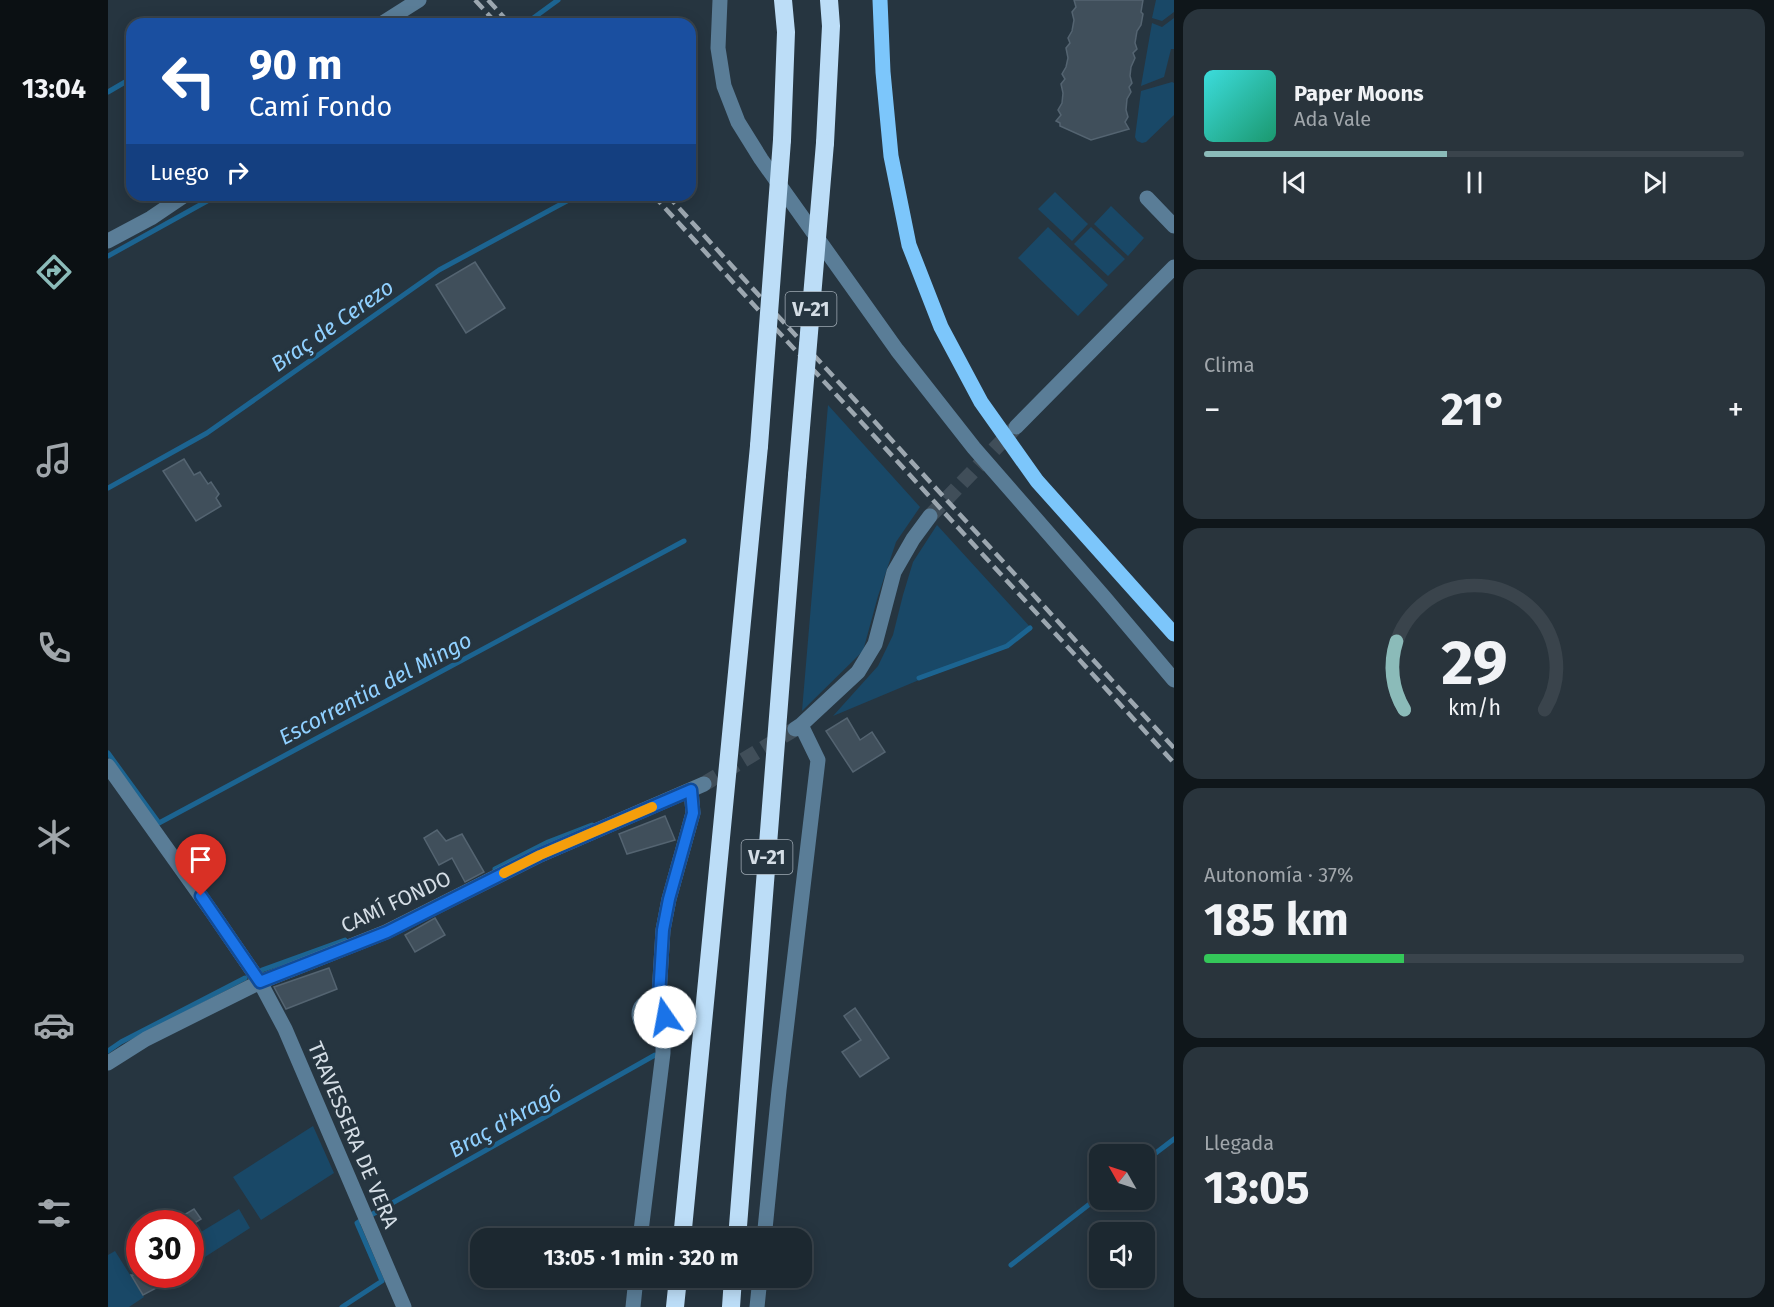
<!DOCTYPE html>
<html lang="es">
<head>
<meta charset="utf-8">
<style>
  :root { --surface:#1c2830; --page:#29343c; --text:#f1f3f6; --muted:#a0a6ab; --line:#3a444c; --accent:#8bbbb9 }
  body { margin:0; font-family:"Fira Sans",sans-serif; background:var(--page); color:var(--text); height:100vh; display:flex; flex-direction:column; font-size:22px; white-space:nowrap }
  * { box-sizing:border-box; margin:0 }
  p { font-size:20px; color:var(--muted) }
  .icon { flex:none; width:33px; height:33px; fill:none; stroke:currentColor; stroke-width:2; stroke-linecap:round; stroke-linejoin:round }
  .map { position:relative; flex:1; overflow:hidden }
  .details { display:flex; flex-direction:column; gap:9px; padding:9px; background:#0f161a; width:600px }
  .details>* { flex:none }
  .guide { position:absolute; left:18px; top:18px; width:570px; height:183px; border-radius:18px; box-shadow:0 3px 15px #0003,0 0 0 2px var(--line); background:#1a4fa0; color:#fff; overflow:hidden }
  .needle { width:39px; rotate:309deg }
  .tools { position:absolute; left:981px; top:1144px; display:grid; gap:12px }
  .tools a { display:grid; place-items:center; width:66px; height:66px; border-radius:12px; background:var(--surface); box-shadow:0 3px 15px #0003,0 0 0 2px var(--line); font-size:30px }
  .speed { position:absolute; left:18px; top:1210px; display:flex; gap:12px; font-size:30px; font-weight:700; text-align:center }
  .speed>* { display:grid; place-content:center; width:78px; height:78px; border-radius:50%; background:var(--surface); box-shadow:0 3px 15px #0003,0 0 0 2px var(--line); line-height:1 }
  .speed .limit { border:9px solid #d22; background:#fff; color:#111 }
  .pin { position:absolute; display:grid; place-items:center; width:51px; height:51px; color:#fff; margin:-62px -26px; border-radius:50% 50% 50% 0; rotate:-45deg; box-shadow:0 0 6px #0007 }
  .pin .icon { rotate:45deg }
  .me { position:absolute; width:66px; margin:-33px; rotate:348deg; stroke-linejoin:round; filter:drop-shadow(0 0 4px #0008) }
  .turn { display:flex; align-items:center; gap:21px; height:126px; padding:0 24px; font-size:27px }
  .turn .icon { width:78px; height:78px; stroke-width:2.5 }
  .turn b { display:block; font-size:42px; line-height:51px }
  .then { display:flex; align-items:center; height:57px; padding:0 24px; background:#0003; gap:12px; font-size:22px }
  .big { font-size:45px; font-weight:700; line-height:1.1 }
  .details .tile { flex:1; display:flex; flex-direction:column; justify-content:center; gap:9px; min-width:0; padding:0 21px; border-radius:18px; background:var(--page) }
  .details .dial { align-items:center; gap:0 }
  .dial svg { height:156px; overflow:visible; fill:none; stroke:var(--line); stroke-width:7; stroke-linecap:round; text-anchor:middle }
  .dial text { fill:var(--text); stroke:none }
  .song { display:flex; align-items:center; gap:18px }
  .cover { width:72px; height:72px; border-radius:9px; background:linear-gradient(135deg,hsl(180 70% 55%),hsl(160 70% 35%)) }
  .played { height:6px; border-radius:3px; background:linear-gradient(90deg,var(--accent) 45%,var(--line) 45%) }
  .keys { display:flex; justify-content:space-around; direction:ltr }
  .heat { display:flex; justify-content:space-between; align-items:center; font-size:33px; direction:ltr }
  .charge { height:9px; border-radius:4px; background:linear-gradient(90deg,#34c759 37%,var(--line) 0) }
  .trip { position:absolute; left:362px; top:1228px; width:342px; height:60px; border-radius:18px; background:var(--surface); box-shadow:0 3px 15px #0003,0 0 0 2px var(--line); font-weight:700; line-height:60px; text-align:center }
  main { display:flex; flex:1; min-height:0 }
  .tab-bar { display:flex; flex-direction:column; width:108px; justify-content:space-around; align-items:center; background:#0b1013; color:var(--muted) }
  .tab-bar .icon { width:42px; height:42px }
  .tab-bar .selected { color:var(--accent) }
  .tab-bar b { font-size:27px; color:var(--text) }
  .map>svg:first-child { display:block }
  .green { fill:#194867 }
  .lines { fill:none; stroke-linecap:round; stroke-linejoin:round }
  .stream { stroke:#1c6491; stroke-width:5 }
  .building { fill:#404f5b; stroke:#546471; stroke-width:1.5 }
  .minor-tunnel { stroke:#404e59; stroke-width:15; stroke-dasharray:15 8; stroke-linecap:butt }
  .minor { stroke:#5a7d97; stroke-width:15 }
  .major { stroke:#7cc6fb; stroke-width:15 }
  .highway { stroke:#bcddf7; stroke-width:18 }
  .rail { stroke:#9ca7b0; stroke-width:4.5; stroke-dasharray:12 6; stroke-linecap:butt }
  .highway-bridge { stroke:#bcddf7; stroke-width:18 }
  .route-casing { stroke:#114b97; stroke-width:15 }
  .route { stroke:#1a73e8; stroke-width:10 }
  .slow { stroke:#f59e0b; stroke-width:10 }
  .labels { text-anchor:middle; stroke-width:6; stroke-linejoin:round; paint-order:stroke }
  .shield { fill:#263540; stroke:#a0abb4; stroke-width:1.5 }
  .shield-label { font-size:20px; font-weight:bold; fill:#d4dde5 }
  .street-label { font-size:21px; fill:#d4dde5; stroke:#263540 }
  .water-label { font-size:22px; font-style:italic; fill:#90d0ff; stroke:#263540 }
</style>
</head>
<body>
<main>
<nav class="tab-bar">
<b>13:04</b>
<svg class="icon selected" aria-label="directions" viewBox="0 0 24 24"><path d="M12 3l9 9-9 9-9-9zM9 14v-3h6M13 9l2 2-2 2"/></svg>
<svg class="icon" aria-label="music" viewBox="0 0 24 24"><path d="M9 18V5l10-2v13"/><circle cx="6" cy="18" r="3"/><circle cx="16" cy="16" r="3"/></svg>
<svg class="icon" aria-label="phone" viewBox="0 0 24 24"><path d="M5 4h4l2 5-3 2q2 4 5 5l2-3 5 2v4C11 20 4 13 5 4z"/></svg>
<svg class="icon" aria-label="climate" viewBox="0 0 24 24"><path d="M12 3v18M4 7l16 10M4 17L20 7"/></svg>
<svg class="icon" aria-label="car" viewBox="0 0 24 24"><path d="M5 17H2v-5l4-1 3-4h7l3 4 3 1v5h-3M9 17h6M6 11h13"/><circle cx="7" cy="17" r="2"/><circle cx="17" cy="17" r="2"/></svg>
<svg class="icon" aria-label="filters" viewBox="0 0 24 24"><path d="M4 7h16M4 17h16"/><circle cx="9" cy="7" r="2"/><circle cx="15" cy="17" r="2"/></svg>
</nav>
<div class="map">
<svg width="1066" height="1307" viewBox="0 0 1066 1307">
  <rect width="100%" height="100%" fill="#263540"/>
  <path class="green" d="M1048 0H1066V12L1054 21 1044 18Z
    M1066 18V49H1063L1056 77 1033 86 1044 23 1054 27Z
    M1064 82 1066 83V115L1038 142 1034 143 1029 141 1027 137 1033 91Z
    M947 192 980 224 964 241 930 209Z
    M1003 206 1036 238 1020 256 986 224Z
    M940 227 1000 285 970 316 910 258Z
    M983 227 1017 259 1000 276 966 244Z
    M720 405 812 507 788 542 770 596 755 651 694 711Z
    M829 525 924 629 899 648 811 680 725 716 770 666 785 635 795 595 805 562Z
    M205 1126 226 1173 153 1220 125 1177Z
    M131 1209 142 1228 83 1266V1238Z
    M7 1251 36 1297 21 1307H0V1255Z"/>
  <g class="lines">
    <path class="stream" d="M424 19 450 0
      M0 92 24 78
      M0 256 110 195
      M0 488 99 433 331 270 470 195
      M811 678 899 646 922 628
      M0 753 51 823 576 541
      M387 869 440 842 484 825
      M154 970 237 940
      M0 1051 13 1042 137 978
      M1036 1162 1066 1139
      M263 1215 547 1055
      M903 1265 992 1196
      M234 1307 274 1281 249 1223 252 1221"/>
  </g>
  <path class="building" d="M966 0H1035L1033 12 1035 14 1033 25 1029 31 1027 43 1029 49 1025 53 1027 58 1023 67 1022 76 1024 83 1021 87 1023 92 1019 99 1018 110 1020 117 1017 122 1021 129 983 140 952 126V123L948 121 953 115 950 110 954 103 955 93 953 84 957 79 954 74 958 67 960 58 958 48 962 43 960 38 964 31 966 20 964 12 968 7Z
    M367 262 397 308 358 333 328 285Z
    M76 459 86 475 92 472 100 484 103 482 111 494 108 498 113 506 88 521 55 471Z
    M739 718 752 740 764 732 777 752 745 772 718 731Z
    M557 816 567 840 519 854 511 834Z
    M329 830 338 841 354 834 376 872 357 882 344 858 331 865 316 838Z
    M327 918 337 935 307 952 297 935Z
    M221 968 229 989 178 1009 166 987Z
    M747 1008 781 1058 752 1077 734 1052 753 1040 736 1016Z
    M86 1209 93 1219 85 1224H61Z
    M23 1275H46L52 1286 35 1295Z"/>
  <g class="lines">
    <path class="minor-tunnel" d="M822 516 906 429
      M596 784 687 729"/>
    <path class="minor" d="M612 0 610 48 616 86 630 122 653 159 789 350 866 448 996 597 1066 680
      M273 24 311 0
      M1039 198 1066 226
      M0 241 43 218 77 195
      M908 427 1066 267
      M687 729 693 725 750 672 767 644 786 572 805 539 822 516
      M0 766 104 912 152 982 177 1029 296 1307
      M531 1014a13 13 0 1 1 26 0a13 13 0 1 1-26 0Z
      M549 1002 551 995 555 930 561 899 585 813 583 790
      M0 1063 38 1039 152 982 278 932 432 855 596 784
      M532 1239 555 1053V1040L551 1025
      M656 1239 671 1090 710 760 693 725
      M525 1307 528 1278
      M649 1307 652 1278"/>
    <path class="major" d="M772 0 775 72 783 156 801 245 833 327 873 402 929 481 1066 634"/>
    <path class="highway" d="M674 140 678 32 675 0
      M717 143 723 26 721 0
      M574 1239 651 446
      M629 1239 689 475
      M567 1307 570 1278
      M623 1307 625 1278"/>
    <path class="rail" d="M367 0 389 24
      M380 0 402 24
      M545 195 1066 763
      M559 195 1066 748"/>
    <path class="highway-bridge" d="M651 446 674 140
      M689 475 717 143"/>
  </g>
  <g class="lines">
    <g class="route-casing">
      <path id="route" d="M93 896 152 982 279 932 432 855 583 790 585 813 561 899 555 930 551 996 549 1002 556 1008 557 1017"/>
    </g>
    <use href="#route" class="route"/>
    <path class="slow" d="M396 873 432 855 544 807"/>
  </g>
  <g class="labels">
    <g class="shield">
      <rect x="677.5" y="292" width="51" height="34" rx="4.5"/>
      <rect x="633.5" y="840" width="51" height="34" rx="4.5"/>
    </g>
    <g class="shield-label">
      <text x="703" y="316">V-21</text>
      <text x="659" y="864">V-21</text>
    </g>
    <g class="street-label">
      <text transform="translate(288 902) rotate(-25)" y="7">CAMÍ FONDO</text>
      <text transform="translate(245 1135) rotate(67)" y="7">TRAVESSERA DE VERA</text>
    </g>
    <g class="water-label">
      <text transform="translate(224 325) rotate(-35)" y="8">Braç de Cerezo</text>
      <text transform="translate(267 688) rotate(-28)" y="8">Escorrentia del Mingo</text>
      <text transform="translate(397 1121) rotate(-29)" y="8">Braç d'Aragó</text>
    </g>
  </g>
</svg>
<div class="tools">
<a><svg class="needle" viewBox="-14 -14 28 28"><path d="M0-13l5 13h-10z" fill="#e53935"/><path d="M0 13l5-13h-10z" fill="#a0a6ab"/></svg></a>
<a><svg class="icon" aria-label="sound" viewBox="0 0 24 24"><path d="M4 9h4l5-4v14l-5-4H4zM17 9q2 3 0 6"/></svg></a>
</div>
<div class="speed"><div class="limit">30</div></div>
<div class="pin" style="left:93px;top:896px;background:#d93025"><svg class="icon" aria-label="arrive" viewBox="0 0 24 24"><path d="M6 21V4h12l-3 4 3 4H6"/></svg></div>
<svg class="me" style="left:557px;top:1017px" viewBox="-20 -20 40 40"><circle r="19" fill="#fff"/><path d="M0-13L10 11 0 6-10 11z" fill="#1a73e8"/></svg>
<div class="trip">13:05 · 1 min · 320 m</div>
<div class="guide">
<div class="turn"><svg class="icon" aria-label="left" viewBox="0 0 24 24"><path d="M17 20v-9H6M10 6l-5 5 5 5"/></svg><div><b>90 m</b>Camí Fondo</div></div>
<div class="then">Luego<svg class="icon" aria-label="right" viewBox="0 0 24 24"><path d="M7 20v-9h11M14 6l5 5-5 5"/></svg></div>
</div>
</div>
<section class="details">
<div class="tile">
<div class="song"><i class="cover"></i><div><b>Paper Moons</b><p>Ada Vale</p></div></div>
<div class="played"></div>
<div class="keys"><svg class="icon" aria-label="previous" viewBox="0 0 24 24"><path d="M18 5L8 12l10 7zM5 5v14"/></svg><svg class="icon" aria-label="pause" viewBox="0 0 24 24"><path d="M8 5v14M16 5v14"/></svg><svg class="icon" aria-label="next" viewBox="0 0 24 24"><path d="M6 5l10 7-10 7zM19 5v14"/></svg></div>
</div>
<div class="tile"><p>Clima</p>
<div class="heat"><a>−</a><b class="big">21°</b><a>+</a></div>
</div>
<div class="tile dial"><svg viewBox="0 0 100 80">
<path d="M14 69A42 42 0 1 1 86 69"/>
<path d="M14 69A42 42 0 0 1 10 34" stroke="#8bbbb9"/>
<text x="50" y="56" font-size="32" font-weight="700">29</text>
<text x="50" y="72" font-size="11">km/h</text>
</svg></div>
<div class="tile"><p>Autonomía · 37%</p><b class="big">185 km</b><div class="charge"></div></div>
<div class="tile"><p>Llegada</p><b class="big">13:05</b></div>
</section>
</main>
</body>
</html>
